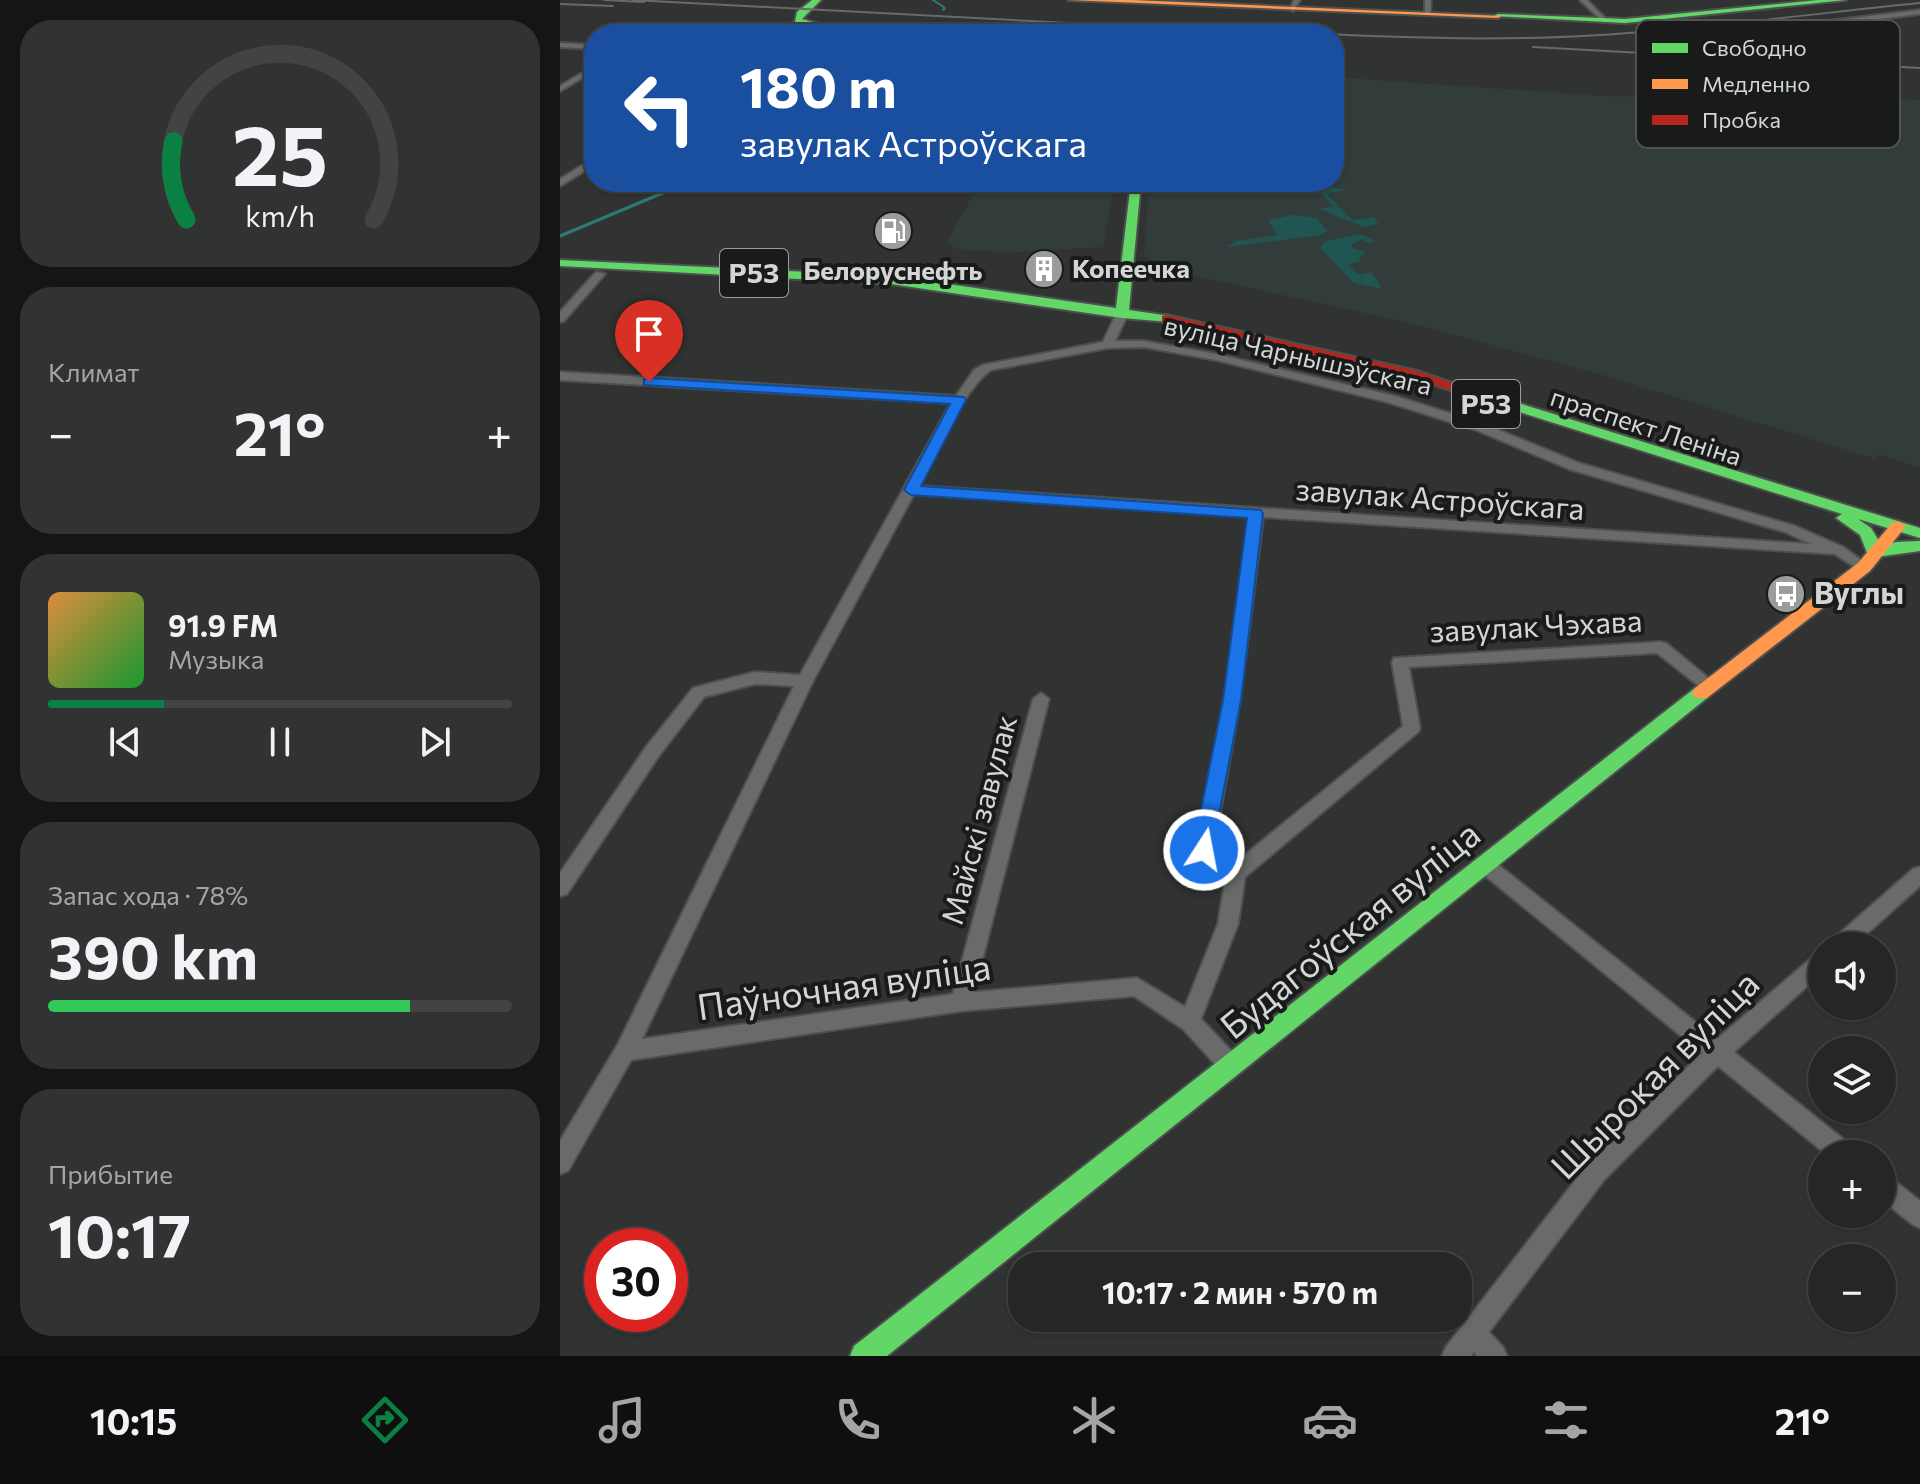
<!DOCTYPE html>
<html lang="ru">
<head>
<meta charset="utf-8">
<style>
  :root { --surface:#252626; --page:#313232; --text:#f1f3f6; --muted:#a3a5a7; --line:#424343; --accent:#0b8043 }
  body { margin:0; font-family:Commissioner,sans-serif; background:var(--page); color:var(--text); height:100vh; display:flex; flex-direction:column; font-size:30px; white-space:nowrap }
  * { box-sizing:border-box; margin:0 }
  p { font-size:26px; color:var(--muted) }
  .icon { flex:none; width:44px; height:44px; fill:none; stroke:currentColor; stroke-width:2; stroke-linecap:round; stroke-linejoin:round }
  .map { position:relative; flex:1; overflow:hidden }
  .panel { display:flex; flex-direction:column; gap:20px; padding:20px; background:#141515; width:560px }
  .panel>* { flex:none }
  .banner { position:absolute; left:24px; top:24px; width:760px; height:168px; border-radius:32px; box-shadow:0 2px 6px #0004,0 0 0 2px var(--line); background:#1a4fa0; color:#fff; overflow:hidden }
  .fabs { position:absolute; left:1248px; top:932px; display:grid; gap:16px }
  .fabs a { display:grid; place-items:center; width:88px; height:88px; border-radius:50%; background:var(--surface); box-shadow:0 2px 6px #0004,0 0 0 2px var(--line); font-size:40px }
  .speed { position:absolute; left:24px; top:1228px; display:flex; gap:16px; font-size:40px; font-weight:700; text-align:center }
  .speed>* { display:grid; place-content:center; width:104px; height:104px; border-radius:50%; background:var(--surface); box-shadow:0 2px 6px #0004,0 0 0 2px var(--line); line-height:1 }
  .speed .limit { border:12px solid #d22; background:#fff; color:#111 }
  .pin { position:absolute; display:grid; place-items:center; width:68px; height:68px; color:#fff; margin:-82px -34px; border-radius:50% 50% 50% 0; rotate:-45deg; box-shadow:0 0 8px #0007 }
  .pin .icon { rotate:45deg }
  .me { position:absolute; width:88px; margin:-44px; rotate:11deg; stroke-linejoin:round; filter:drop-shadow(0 0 6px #0008) }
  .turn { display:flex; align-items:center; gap:28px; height:168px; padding:0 24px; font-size:36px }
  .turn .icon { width:104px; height:104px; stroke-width:2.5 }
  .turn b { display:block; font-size:56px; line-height:68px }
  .big { font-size:60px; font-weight:700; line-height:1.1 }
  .panel .widget { flex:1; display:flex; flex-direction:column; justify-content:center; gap:12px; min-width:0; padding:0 28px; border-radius:32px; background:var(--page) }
  .panel .dial { align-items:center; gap:0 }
  .dial svg { height:208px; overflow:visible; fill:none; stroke:var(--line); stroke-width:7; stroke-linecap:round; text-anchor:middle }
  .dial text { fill:var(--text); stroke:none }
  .song { display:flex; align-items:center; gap:24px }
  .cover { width:96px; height:96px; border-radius:12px; background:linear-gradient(135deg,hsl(30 70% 55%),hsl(130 70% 35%)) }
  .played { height:8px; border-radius:4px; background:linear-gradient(90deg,var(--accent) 25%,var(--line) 25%) }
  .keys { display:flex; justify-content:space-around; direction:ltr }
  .heat { display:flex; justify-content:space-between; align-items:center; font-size:44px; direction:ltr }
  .charge { height:12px; border-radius:6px; background:linear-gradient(90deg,#34c759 78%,var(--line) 0) }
  .trip { position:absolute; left:448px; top:1252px; width:464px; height:80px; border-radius:32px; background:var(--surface); box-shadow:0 2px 6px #0004,0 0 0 2px var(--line); font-weight:700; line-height:80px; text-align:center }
  .menu { display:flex; height:128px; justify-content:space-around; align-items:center; background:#0f0f0f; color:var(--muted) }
  .menu .icon { width:56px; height:56px }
  .menu .selected { color:var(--accent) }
  .menu b { font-size:36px; color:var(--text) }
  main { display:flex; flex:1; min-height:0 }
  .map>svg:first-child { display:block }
  .built { fill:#313c3b }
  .green { fill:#205551 }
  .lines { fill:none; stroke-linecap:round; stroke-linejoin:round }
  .stream-far1 { stroke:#2d7974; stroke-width:2 }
  .stream { stroke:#2d7974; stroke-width:3 }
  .street-casing { stroke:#4e4f4f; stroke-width:4 }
  .fast-casing { stroke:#4e4f4f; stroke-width:4 }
  .slow-casing { stroke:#4e4f4f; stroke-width:4 }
  .jam-casing { stroke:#4e4f4f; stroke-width:4 }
  .street { fill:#696b6b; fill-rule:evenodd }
  .fast { fill:#63d668; fill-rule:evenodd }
  .slow { fill:#ff974d; fill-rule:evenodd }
  .jam { fill:#b3261e; fill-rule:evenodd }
  .rail { stroke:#686a69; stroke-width:2 }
  .wall { fill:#413c40 }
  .shaded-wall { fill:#353134 }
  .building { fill:#4c464b; stroke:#353134; stroke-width:2 }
  .route { fill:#1a73e8; stroke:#114b97; stroke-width:2 }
  .labels { text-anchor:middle; stroke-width:8; stroke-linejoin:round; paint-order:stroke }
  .far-poi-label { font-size:26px; font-weight:bold; fill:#d4d6d6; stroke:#191b1b; text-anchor:start }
  .far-street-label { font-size:26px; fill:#d4d6d6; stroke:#191b1b }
  .shield { fill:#191b1b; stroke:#9c9e9e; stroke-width:2 }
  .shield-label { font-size:28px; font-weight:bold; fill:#d4d6d6 }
  .street-label { font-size:30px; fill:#d4d6d6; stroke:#191b1b }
  .poi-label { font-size:30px; font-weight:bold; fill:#d4d6d6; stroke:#191b1b; text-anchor:start }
  .near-street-label { font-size:36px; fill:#d4d6d6; stroke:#191b1b }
  .key { fill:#191b1b; stroke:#515353; stroke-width:2 }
  .key-label { font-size:22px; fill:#d4d6d6 }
</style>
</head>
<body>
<main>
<section class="panel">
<div class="widget dial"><svg viewBox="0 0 100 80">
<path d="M14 69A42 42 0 1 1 86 69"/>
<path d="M14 69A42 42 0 0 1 9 39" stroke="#0b8043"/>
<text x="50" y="56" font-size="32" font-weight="700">25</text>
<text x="50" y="72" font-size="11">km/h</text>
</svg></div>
<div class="widget"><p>Климат</p>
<div class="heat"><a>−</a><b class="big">21°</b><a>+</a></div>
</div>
<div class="widget">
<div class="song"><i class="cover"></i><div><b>91.9 FM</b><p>Музыка</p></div></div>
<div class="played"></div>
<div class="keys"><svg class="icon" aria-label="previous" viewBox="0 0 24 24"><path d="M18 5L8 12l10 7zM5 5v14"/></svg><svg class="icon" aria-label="pause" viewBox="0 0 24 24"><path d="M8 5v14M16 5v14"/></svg><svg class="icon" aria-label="next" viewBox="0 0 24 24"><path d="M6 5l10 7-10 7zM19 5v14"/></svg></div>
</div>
<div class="widget"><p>Запас хода · 78%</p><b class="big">390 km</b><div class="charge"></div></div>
<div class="widget"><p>Прибытие</p><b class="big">10:17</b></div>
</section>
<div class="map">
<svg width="1360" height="1356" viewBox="0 0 1360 1356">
  <rect width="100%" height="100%" fill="#313332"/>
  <path class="built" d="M774 77 1043 96 1178 98 1179 102 1328 110 1321 98 1360 100V468L1318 454 1316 459 1050 377 850 323 613 271 584 256 589 182H774Z
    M420 182H554L543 247 461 252 399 250 386 243Z"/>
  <path class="green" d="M758 184 786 190 766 194 793 220 814 217 818 224 804 227 759 209 773 206 759 191 745 193 747 188Z
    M732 215 757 218 768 231 761 235 667 247 676 241 717 235 708 220Z
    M800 234 815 240 810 244 802 239 791 245 794 249 806 251 799 258 801 261 788 264 799 275 812 272 822 289 794 283 760 248 765 241Z"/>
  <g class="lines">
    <path class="stream-far1" d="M373 0 385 8 383 10
      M355 29 367 25"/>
    <path class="stream" d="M0 236 129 182"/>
    <g class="street-casing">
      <path id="street" d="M734 0H740L733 11 730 9Z
        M865 0H871L870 15 865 14Z
        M1020 0H1027L1047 20V22H1043Z
        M1360 10V14L1211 32 1207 49 1200 47 1202 33 1209 28Z
        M240 20 247 22 214 34H203Z
        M0 43 34 45V49L0 47Z
        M34 66V71L0 91V86Z
        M34 158V165L0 186V179Z
        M36 272 45 274 4 321 0 322V312Z
        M562 311 568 314 555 341H584L656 354 835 396 924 424 1019 463 1235 526 1283 547 1311 567 1309 570H1299L1275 554 703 517 680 700 654 847 676 862 843 726 832 662 834 658 1100 642 1106 643 1158 686 1150 692 1144 690 1097 653 849 667 860 728 858 732 685 877 678 924 641 1019 679 1059 682 1066 679 1073 671 1076 663 1073 623 1029 574 996 401 1011 71 1060 8 1171 0 1174V1141L58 1044 234 686 195 684 144 697 98 757 7 894 0 896V873L86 747 133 688 195 672 240 675 391 403 0 380V372L396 396 414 370 423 365 543 342 556 314ZM584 347 656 360 827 402 916 430 1009 469 1225 532 1251 544 358 486C375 456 404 388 431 370L548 348ZM354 494 689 516 664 700 635 850 638 855 666 876 658 924 625 1007 577 978 414 992 489 699 481 693 473 699 393 994 82 1039 253 681Z
        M924 856 931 859 1157 1039 1255 955 1262 952V973L1174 1052 1292 1146 1295 1154H1266L1158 1066 1044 1180 929 1332 943 1347 947 1356H917L914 1352 911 1356H882L886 1347 1028 1164 1142 1053 917 869 915 864 917 859Z
        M1360 867V886L1293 946H1269L1272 940 1353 869Z
        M1322 1174 1330 1177 1360 1201V1228L1352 1224 1322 1200Z"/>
    </g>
    <g class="fast-casing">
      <path id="fast" d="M252 0H261L242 19 266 26 372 34 265 30 235 22 237 12Z
        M1258 0H1286L1065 23 934 16 938 14 1065 19Z
        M571 182H581L569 310 610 316V322L562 318 331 284 0 266V260L331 276 556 308Z
        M920 391 1360 528V538L1298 519 1311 528 1322 546 1336 542 1360 541V551L1309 558 1300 535 1276 518 1282 514 915 398 913 395Z
        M1141 686 1147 688 1150 693 1147 698 327 1356H290L294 1346 1135 688Z"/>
    </g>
    <g class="slow-casing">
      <path id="slow" d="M508 0H573L942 16 938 18Z
        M1338 521 1346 526 1310 571 1147 698H1135L1132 693 1135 688 1298 563 1332 523Z"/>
    </g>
    <g class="jam-casing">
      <path id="jam" d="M606 315 857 371 927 395 920 399 849 377 602 322V316Z"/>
    </g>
    <use href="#street" class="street"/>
    <use href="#fast" class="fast"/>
    <use href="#slow" class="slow"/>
    <use href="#jam" class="jam"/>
    <path class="rail" d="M44 0 84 2
      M73 0 548 25
      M0 4 53 6
      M538 23C679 27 820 41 962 38 1095 36 1228 16 1360 3
      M973 47 1360 68"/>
  </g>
  <path class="wall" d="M502 257V263L497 276 466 275 465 270Z"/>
  <path class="shaded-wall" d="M502 257V263L497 276V271Z"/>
  <path class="building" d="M471 256 502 257 497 271 465 270Z"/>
  <path class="route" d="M89 378 404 397 406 400 361 486 701 510 703 514 681 700 651 856 644 858 636 856 633 850 663 700 687 518 351 495 344 490 390 404 84 385V379Z"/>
  <defs>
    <g id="fuel-disc" transform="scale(2)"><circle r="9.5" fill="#9b9d9d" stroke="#191b1b"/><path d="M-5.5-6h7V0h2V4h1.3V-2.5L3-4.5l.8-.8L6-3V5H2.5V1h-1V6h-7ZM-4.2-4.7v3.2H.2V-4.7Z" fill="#fff"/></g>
    <g id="building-disc" transform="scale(2)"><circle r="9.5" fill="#9b9d9d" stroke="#191b1b"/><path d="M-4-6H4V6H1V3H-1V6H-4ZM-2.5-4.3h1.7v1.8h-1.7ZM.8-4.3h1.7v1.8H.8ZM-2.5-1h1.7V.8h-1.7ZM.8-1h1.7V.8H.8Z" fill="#fff"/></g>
    <g id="bus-disc" transform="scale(2)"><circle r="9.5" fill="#9b9d9d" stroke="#191b1b"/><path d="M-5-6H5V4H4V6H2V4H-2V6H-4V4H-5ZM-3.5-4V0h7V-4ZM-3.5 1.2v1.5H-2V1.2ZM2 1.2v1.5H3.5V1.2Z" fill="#fff"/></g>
  </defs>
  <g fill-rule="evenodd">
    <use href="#fuel-disc" x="333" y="231"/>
    <use href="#building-disc" x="484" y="269"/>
    <use href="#bus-disc" x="1226" y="594"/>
  </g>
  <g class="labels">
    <g class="far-poi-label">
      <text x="512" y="278">Копеечка</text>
      <text x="333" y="280" text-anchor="middle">Белоруснефть</text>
    </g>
    <g class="far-street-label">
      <text transform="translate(738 356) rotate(13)" y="9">вуліца Чарнышэўскага</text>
      <text transform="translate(1086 427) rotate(18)" y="9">праспект Леніна</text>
    </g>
    <g class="shield">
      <rect x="160" y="249" width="68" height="48" rx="6"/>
      <rect x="892" y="380" width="68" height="48" rx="6"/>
    </g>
    <g class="shield-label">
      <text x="194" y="283">Р53</text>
      <text x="926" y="414">Р53</text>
    </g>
    <g class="street-label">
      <text transform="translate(880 500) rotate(4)" y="10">завулак Астроўскага</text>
      <text transform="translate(976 627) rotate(-3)" y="10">завулак Чэхава</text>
      <text transform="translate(420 820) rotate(-75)" y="10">Майскі завулак</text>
    </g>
    <g class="poi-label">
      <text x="1254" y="604">Вуглы</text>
    </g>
    <g class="near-street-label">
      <text transform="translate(790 930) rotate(-39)" y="13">Будагоўская вуліца</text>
      <text transform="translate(284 987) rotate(-8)" y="13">Паўночная вуліца</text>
      <text transform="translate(1095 1075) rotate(-45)" y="13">Шырокая вуліца</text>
    </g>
  </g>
  <rect x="1076" y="20" width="264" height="128" rx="12" class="key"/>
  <rect x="1092" y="43" width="36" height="10" fill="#63d668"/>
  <rect x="1092" y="79" width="36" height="10" fill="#ff974d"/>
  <rect x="1092" y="115" width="36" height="10" fill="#b3261e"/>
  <g class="key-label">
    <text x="1142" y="56">Свободно</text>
    <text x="1142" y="92">Медленно</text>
    <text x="1142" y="128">Пробка</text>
  </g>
</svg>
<div class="fabs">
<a><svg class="icon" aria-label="sound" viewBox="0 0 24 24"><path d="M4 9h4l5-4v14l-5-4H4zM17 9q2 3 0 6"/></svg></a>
<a><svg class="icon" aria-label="layers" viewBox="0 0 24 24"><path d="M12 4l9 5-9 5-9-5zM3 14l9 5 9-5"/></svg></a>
<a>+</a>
<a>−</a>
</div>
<div class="speed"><div class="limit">30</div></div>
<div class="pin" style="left:89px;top:382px;background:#d93025"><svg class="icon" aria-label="arrive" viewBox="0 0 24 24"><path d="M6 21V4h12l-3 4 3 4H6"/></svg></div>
<svg class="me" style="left:644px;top:850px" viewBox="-20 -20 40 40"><circle r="17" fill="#1a73e8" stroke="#fff" stroke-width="3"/><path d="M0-11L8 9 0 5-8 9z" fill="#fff"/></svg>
<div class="trip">10:17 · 2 мин · 570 m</div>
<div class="banner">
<div class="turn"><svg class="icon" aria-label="left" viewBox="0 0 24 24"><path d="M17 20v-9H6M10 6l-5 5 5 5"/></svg><div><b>180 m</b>завулак Астроўскага</div></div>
</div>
</div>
</main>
<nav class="menu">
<b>10:15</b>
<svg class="icon selected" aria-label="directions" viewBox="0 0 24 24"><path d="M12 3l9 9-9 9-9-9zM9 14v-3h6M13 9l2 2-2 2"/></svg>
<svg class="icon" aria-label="music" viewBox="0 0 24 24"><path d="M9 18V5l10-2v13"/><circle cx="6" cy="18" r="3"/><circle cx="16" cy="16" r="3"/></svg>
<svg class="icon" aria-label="phone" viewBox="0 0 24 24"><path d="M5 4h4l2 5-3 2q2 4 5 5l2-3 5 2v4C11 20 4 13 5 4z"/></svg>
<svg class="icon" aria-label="climate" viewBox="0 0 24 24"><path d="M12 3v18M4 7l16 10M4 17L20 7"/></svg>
<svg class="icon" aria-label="car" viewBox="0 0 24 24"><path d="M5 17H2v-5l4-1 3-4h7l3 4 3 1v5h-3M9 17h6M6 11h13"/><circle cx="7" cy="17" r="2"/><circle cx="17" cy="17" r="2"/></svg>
<svg class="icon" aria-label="filters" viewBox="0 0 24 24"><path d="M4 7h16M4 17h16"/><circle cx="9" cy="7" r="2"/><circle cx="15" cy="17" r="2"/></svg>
<b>21°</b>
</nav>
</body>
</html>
